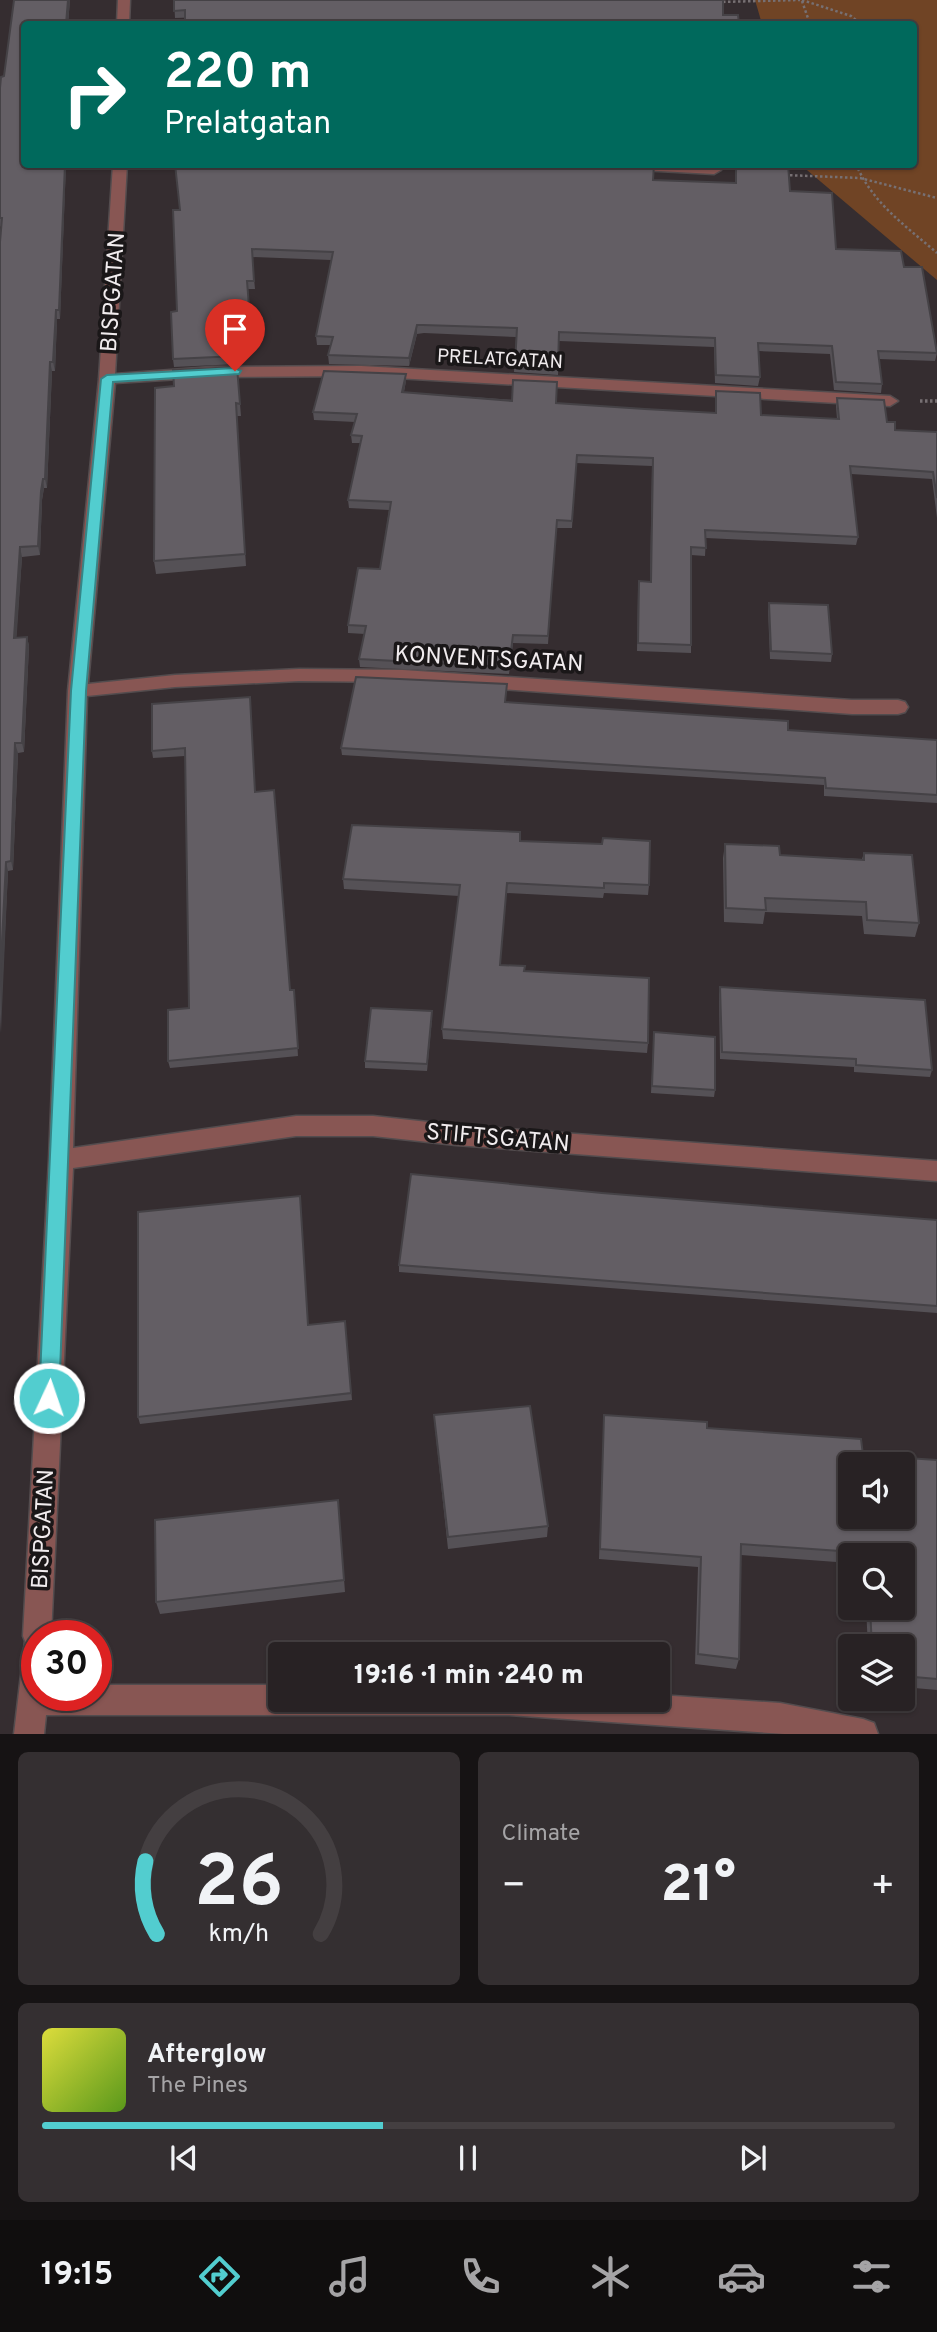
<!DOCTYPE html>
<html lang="en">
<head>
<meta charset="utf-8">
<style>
  :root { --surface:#282224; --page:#342f31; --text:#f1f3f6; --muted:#a5a4a6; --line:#443f41; --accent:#52cdcf }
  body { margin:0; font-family:Overpass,sans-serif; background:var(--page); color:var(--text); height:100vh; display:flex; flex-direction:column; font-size:26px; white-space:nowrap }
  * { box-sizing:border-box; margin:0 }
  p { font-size:23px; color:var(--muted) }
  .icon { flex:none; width:38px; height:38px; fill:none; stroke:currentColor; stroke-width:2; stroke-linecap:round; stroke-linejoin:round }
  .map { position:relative; height:1734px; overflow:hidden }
  .drawer { display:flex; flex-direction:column; gap:18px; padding:18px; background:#161314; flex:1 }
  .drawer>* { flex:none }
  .top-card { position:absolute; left:21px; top:21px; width:896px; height:147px; border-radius:7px; box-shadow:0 2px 5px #0004,0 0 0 2px var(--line); background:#00695c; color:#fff; overflow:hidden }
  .controls { position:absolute; left:838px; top:1452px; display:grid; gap:14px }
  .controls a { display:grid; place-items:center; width:77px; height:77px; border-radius:7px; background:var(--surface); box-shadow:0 2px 5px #0004,0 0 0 2px var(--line); font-size:35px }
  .speed { position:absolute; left:21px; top:1620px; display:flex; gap:14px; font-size:35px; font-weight:700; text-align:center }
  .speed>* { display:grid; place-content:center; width:91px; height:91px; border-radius:50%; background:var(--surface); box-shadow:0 2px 5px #0004,0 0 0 2px var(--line); line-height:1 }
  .speed .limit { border:10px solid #d22; background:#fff; color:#111 }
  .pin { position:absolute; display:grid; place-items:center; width:60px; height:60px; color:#fff; margin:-72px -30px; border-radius:50% 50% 50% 0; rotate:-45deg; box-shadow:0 0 7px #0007 }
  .pin .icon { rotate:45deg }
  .me { position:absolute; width:77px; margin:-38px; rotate:3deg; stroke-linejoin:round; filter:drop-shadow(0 0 5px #0008) }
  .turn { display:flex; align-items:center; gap:24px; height:147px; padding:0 28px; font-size:32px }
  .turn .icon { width:91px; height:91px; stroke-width:2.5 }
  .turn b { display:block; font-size:49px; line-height:60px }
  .big { font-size:52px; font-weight:800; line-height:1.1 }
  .drawer .widget { flex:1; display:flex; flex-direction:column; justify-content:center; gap:10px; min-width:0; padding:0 24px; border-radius:10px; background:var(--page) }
  .drawer .dial { align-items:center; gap:0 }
  .dial svg { height:182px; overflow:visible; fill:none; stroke:var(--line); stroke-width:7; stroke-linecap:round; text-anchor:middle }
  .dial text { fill:var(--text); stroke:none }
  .song { display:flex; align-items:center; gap:21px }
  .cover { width:84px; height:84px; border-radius:10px; background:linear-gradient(135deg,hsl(60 70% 55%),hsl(90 70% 35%)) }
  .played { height:7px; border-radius:4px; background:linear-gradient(90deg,var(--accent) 40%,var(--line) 40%) }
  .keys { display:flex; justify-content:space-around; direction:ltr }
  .heat { display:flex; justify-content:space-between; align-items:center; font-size:38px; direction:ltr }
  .drawer .tiles { flex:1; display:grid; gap:18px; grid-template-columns:1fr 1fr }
  .widget:last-child { grid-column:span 2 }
  .trip { position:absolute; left:268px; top:1642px; width:402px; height:70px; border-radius:7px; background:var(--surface); box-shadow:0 2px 5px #0004,0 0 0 2px var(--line); font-weight:800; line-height:70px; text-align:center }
  .dock { display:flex; height:112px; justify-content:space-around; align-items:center; background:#100e0e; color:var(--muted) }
  .dock .icon { width:49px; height:49px }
  .dock .on { color:var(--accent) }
  .dock b { font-size:32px; color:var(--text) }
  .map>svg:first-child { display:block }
  .green { fill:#704425 }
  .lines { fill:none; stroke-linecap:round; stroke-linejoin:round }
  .street-casing { stroke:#534c4e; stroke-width:3 }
  .path-far1 { stroke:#777073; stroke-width:2.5; stroke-dasharray:2.5 2.5; stroke-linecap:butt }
  .path { stroke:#777073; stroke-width:3.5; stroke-dasharray:2.5 2.5; stroke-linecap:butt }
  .street { fill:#885653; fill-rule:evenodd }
  .wall { fill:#555156 }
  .shaded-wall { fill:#454246 }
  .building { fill:#635e64; stroke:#454246; stroke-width:2; fill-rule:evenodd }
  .route { fill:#52cdcf; stroke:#358587; stroke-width:2 }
  .labels { text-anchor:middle; stroke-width:7; stroke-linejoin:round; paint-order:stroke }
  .far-street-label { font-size:19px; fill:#f1ecee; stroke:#1a1718 }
  .street-label { font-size:23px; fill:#f1ecee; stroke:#1a1718 }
</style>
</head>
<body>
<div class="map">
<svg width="937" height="1734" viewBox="0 0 937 1734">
  <rect width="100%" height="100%" fill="#352d30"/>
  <path class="green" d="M755 0H937V280L801 165 914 164V24H762Z"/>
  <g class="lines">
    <g class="street-casing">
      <path id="street" d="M118 0H130L129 24H117Z
        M113 164H127L115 374 212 367 361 366 890 396 898 401 890 406 361 376 212 377 115 383 88 684 175 675 299 669 403 670 852 700H898L905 702 908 707 905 712 898 714H852L403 682 299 681 175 687 87 696 73 1148 296 1116H373L456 1125 937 1161V1181L456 1145 373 1136H296L73 1168 51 1636H37V1696H96V1685H280V1699H658V1695L780 1703 863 1719 874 1723 878 1734H784L509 1715H46L44 1734H14L25 1641 23 1636 49 1160 68 691 99 379Z
        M597 164C619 164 709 160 721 170L714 174 604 168Z"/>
    </g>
    <path class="path-far1" d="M802 0 851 16 861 24
      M802 1 810 24
      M718 2 800 0
      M856 164C872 203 906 226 937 253
      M785 175 860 178 937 198"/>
    <path class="path" d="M920 401H937"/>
    <use href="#street" class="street"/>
  </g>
  <path class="wall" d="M14 0H70L68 24H24V164H66L60 319H57L55 371H52L47 488H44L42 500 40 555 22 557 16 638 27 637 29 646 24 752 18 753 13 870 8 871 0 1034V241L1 226 0 227V88L4 76Z
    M174 0H723L175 18Z
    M735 164H788L790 191 836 249 904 267 937 353 935 361 879 359 882 384 881 393 834 390 830 354 759 351 760 377 758 386 715 383 714 347 559 341 558 375 514 372 516 337 424 333 417 334 409 366 329 364 328 355 331 345H317L316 336 331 260 252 257 255 289H248L251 340 236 341 238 364 174 367 173 359 177 311 180 210 653 180 735 183Z
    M237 367 241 416H237L246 566 156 574 154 561 174 386Z
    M406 381 404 392 556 403 715 413 716 391 761 415 837 419 836 406 837 398 887 422 895 430 937 432V518L932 479 851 474 858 537 856 545 706 538 705 556 691 555V653L637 651 638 589 650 582 652 466 576 463 572 528H556L548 644 513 643 509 674 360 667 359 659 365 634 348 633V625L380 569 389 510 349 508 348 500 360 443H352L351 435 355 422 314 420 313 412Z
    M769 603 832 654 831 662 770 659 768 610Z
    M507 684 505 702 788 730 937 740V803L824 796V785L342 755 341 748Z
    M152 704 256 792 290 990H294L298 1056 170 1068 168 1061 189 1008 185 756 153 758 152 751Z
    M520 841 649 885 648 895 604 893 603 898 506 893 500 965 524 971 648 1043 647 1053 443 1039 442 1029 459 896 344 889 343 879Z
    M725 844 780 855 862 859 864 853 919 923 915 937 864 934 862 916 765 912 763 924 724 922 723 858Z
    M720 987 932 1070 930 1077 854 1072V1067L720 1059 719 994Z
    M432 1018 427 1071 365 1068V1061Z
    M654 1032 715 1090 714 1097 651 1093Z
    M602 1193 937 1220V1313L399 1272V1265Z
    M345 1321 352 1400 140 1424 138 1417 309 1325Z
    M434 1415 548 1526 547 1537 448 1549 435 1428Z
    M604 1415 707 1428 863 1455 937 1460V1690L903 1687V1647H868L866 1608H903V1556H850V1563L741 1555 739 1659 736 1669 695 1664 698 1567 599 1559Z
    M339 1512 345 1592 160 1614 156 1602Z"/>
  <path class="shaded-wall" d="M68 0H70L68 24H66Z
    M65 164H66L60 319 59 310Z
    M56 310 57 319 55 371 53 362Z
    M417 325V334L409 366V358Z
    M50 362 52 371 47 488 45 479Z
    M406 374V381L402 400V392Z
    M43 479 44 488 42 500 40 555 38 546 41 491Z
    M20 547 22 557 16 647 14 638Z
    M27 637 29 646 24 752 22 743Z
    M15 743 18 753 13 870 11 861Z
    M6 862 8 871 1 1033 0 981Z
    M432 1011V1018L427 1071V1064Z"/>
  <path class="building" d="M14 0H68L66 24H24V164H65L59 310H56L53 362H50L45 479H43L41 491 38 546 20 547 14 638 27 637 22 743H15L11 861 6 862 0 981V242L2 218H0V88L1 77 4 76Z
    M174 0H723V15H738L739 24H185V10L174 11Z
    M175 164H640L654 165 653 180 736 183V164H788L790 191 832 193 836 249 901 251 904 267H922L937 353 878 351 882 384 836 382 832 346 758 343 760 377 716 375 715 338 559 332 558 366 515 364 517 328 423 325H417L409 358 328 355 333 337 316 336 333 252 252 249 254 281H247L251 332 235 333 237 356 173 359 171 312 177 311 173 210H180Z
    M237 367 240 404 236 403 245 554 154 561 155 388 174 386 173 370Z
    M324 371 406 374 402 392 512 401 513 380 557 382 556 403 645 409 716 413V391L760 393 761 415 839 419 837 398 884 400 887 422H895V430L937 432V498L933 472 850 466 858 537 705 530 706 548 691 547V645L638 643 639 581 651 582 653 458 577 455 572 521 557 520 548 636 513 635 509 667 359 659 366 626 348 625 358 568 380 569 391 502 348 500 362 436 351 435 357 414 313 412Z
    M769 603 828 605 832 654 771 651Z
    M356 677 507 684 505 702 788 721V730L937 740V795L826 788 825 778 341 748Z
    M250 697 255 792 274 790 290 990H294L298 1048 168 1061V1010L189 1008 185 748 152 751V704Z
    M352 825 520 832V841L602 844 603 838 650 841 649 885 604 883V888L507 883 500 965 525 966 524 971 649 978 648 1043 442 1029 460 885 343 879Z
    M725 844 779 846 780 855 864 860V853L912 855 919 923 867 920 866 902 765 898 766 910 726 908Z
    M720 987 925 1000 932 1070 856 1065V1059L722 1052Z
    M371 1008 432 1011 427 1064 365 1061Z
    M654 1032 715 1037V1090L652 1086Z
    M411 1174 602 1193 937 1220V1306L399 1265Z
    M300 1196 308 1325 345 1321 351 1393 138 1417V1212Z
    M530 1406 548 1526 448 1537 434 1415Z
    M604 1415 707 1422V1428L861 1439 863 1455 937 1460V1679L903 1676V1647H872L870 1608H903V1556H868V1553L741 1544 739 1659 698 1654 701 1557 600 1549ZM850 1465H903V1517H850Z
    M338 1500 344 1580 156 1602 155 1520Z"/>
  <path class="route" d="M235 368 241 371 239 374 113 382 86 691 59 1398 56 1405 49 1407 42 1405 39 1398 71 691 101 379 107 375Z"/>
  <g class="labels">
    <g class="far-street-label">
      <text transform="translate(500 358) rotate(3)" y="7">PRELATGATAN</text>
    </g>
    <g class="street-label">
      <text transform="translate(112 292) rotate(-86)" y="8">BISPGATAN</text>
      <text transform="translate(489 658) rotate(3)" y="8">KONVENTSGATAN</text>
      <text transform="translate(498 1137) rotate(5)" y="8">STIFTSGATAN</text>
      <text transform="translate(42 1529) rotate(-87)" y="8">BISPGATAN</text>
    </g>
  </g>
</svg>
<div class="controls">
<a><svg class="icon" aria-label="sound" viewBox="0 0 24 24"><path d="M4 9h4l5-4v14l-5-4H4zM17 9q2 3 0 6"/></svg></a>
<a><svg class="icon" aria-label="search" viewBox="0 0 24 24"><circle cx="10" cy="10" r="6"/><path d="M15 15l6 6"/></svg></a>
<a><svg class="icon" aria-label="layers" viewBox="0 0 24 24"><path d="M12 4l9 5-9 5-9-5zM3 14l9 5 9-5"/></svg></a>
</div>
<div class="speed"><div class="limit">30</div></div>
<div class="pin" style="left:235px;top:371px;background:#d93025"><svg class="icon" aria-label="arrive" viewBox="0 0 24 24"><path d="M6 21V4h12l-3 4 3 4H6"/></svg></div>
<svg class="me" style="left:49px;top:1398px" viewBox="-20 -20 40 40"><circle r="17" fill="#52cdcf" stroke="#fff" stroke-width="3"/><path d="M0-11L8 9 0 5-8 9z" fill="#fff"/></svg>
<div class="trip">19:16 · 1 min · 240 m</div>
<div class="top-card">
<div class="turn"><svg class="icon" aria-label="right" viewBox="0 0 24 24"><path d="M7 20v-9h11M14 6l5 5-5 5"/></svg><div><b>220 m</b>Prelatgatan</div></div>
</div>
</div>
<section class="drawer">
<div class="tiles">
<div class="widget dial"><svg viewBox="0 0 100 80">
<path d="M14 69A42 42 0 1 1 86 69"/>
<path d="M14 69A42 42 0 0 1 9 37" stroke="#52cdcf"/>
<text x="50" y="56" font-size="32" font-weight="700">26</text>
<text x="50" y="72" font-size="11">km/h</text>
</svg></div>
<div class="widget"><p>Climate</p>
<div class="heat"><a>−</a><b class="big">21°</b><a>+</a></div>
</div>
<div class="widget">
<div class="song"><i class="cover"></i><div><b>Afterglow</b><p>The Pines</p></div></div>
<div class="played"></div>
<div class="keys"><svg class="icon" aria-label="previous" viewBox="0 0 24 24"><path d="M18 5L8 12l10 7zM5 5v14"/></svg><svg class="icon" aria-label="pause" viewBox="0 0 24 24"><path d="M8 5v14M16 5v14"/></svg><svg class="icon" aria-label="next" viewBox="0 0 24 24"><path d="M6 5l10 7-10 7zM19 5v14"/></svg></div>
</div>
</div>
</section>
<nav class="dock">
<b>19:15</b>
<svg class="icon on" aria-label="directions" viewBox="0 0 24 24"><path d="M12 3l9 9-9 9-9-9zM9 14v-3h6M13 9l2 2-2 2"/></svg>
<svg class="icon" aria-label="music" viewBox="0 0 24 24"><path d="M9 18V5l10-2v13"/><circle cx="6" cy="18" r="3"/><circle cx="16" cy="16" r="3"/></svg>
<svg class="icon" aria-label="phone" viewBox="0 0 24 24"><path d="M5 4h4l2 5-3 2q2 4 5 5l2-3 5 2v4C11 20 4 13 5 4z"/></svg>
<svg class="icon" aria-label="climate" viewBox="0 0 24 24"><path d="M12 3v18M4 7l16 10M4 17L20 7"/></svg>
<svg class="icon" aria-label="car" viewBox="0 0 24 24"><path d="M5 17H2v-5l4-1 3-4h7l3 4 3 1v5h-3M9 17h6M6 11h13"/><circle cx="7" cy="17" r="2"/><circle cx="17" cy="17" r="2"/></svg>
<svg class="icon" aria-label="filters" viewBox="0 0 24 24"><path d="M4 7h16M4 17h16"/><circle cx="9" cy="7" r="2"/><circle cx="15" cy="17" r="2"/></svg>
</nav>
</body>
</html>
